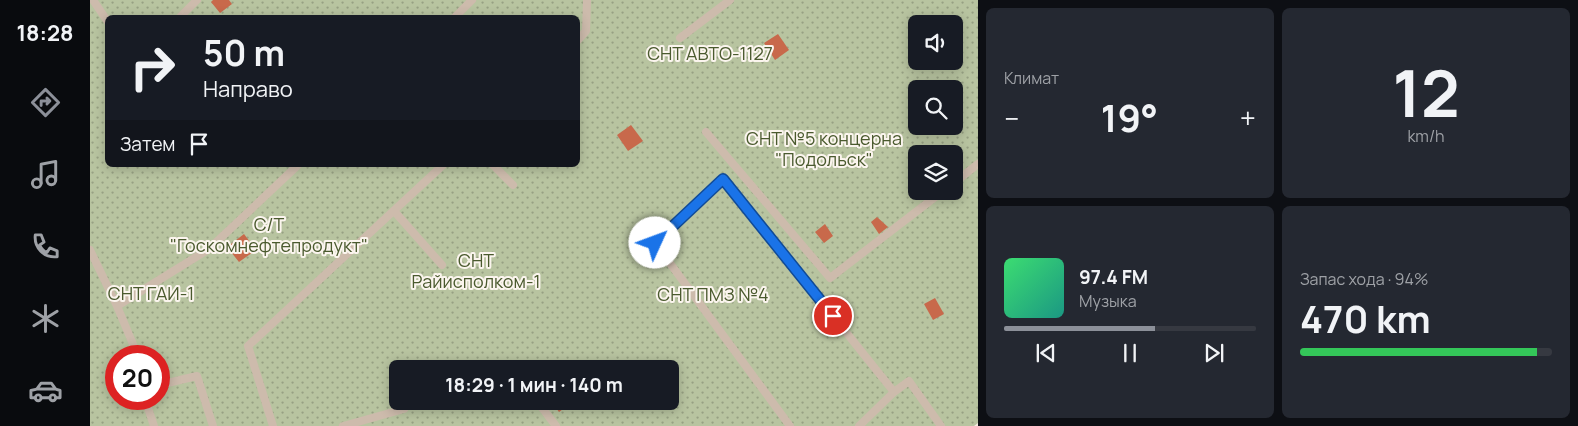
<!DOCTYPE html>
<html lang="ru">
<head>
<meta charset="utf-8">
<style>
  :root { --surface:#171b24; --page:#242831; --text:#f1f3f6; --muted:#9ea1a6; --line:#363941; --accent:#8c9099 }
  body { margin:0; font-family:Manrope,sans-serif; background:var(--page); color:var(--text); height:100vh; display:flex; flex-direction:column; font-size:19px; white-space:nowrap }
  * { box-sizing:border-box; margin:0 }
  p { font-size:16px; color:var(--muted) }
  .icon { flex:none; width:28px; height:28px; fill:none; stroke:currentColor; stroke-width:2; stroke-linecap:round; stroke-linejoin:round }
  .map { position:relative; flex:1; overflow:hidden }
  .panel { display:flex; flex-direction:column; gap:8px; padding:8px; background:#0d0f14; width:600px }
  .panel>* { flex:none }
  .banner { position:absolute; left:15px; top:15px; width:475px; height:152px; border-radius:8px; box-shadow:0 2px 12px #0003; background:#171b24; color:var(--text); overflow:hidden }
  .fabs { position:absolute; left:818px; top:15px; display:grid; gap:10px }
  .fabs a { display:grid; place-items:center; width:55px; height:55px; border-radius:8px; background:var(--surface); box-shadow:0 2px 12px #0003; font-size:25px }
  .speed { position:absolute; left:15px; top:345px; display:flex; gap:10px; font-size:25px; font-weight:700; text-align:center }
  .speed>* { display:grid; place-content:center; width:65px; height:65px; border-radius:50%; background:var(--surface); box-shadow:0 2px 12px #0003; line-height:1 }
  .speed .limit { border:8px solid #d22; background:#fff; color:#111 }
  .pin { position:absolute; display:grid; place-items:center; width:42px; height:42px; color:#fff; margin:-21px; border:2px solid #fff; border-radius:50%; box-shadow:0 1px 5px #0007 }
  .me { position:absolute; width:55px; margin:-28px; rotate:47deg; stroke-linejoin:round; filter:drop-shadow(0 0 4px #0008) }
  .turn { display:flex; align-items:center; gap:18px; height:105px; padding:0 15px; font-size:22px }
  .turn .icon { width:65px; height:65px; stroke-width:2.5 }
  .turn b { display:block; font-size:35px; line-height:42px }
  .then { display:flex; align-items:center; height:48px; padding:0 15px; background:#0003; gap:10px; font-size:19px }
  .big { font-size:38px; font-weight:700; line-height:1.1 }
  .panel .tile { flex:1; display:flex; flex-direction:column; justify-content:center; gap:8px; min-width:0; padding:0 18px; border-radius:8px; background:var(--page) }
  .panel .dial { align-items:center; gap:0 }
  .dial b { font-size:65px; line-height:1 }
  .song { display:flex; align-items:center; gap:15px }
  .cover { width:60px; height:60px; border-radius:8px; background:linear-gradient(135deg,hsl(140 70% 55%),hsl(170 70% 35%)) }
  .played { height:5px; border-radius:2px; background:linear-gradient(90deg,var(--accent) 60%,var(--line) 60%) }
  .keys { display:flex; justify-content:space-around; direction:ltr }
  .heat { display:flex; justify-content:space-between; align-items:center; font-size:28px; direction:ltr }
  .charge { height:8px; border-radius:4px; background:linear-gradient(90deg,#34c759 94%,var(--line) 0) }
  .panel .tiles { flex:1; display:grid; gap:8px; grid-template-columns:repeat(2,1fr) }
  .trip { position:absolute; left:299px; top:360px; width:290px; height:50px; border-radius:8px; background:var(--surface); box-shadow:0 2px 12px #0003; font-weight:700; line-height:50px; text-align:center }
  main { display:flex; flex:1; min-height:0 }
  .tab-bar { display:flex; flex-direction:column; width:90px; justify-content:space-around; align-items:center; background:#090b0e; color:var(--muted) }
  .tab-bar .icon { width:35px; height:35px }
  .tab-bar .selected { color:var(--accent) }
  .tab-bar b { font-size:22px; color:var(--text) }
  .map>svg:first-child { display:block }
  .garden { fill:url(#garden-dots); fill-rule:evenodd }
  .building { fill:#c8694b }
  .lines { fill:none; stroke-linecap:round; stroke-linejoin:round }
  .lane { stroke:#cdbbac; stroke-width:8 }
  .route-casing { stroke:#114b97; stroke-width:12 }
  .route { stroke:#1a73e8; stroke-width:9 }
  .labels { text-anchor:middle; stroke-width:4; stroke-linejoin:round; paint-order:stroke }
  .park-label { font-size:18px; fill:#4a5a2e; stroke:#fbf5ee }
</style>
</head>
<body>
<main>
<nav class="tab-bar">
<b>18:28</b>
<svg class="icon selected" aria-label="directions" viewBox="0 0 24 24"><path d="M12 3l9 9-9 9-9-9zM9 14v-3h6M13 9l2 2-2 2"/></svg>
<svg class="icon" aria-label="music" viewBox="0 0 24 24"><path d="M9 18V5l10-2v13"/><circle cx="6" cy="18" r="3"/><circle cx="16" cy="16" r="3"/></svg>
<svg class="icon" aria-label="phone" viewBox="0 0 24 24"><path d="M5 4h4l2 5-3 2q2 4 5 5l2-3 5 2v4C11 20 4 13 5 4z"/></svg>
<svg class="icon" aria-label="climate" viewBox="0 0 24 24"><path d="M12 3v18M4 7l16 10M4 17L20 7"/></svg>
<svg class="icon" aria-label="car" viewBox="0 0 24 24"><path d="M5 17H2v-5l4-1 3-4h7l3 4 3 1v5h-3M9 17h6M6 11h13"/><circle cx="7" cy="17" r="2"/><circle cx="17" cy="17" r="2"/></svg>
</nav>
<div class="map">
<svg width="888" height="426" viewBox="0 0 888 426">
  <defs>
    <pattern id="garden-dots" width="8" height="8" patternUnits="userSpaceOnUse" patternTransform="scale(1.25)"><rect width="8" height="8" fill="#b8c4a0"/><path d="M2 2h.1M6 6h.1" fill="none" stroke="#97a083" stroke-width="1.8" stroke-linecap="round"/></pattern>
  </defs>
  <rect width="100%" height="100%" fill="#f4ebe1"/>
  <path class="garden" d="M0 0H888V423L884 426H0ZM18 18H488V165H18ZM826 24H864V61H826ZM826 89H864V126H826ZM826 154H864V191H826ZM26 356H69V399H26ZM308 369H580V401H308Z"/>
  <path class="building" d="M123 0H139L142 4 130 13 121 2Z
    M688 34 699 50 685 60 674 43Z
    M541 125 553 141 538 151 527 135Z
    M787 217 798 227 789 234 781 222Z
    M735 224 743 236 734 243 725 232Z
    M154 234 166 250 149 262 137 247Z
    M845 298 854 314 843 320 834 304Z
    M461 401H484L469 412Z"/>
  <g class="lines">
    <path class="lane" d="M3 0 18 22
      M89 18 107 0
      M364 18 382 0
      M590 38 640 0
      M488 40 496 31 497 0
      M616 132 740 278 853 191
      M403 165 423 185
      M864 183 888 164
      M304 211 352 265
      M0 250 27 306 48 356
      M27 306 119 249 208 165
      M69 385 107 376 123 426
      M55 399 64 426
      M450 405 466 426
      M183 426 158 346 353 165
      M253 426 314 409
      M700 426 565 243 633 179 804 392
      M769 426 804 392 819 381 851 426"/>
  </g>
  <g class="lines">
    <g class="route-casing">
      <path id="route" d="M565 243 633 179 743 316"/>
    </g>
    <use href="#route" class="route"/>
  </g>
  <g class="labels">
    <g class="park-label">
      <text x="620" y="60">СНТ АВТО-1127</text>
      <text x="734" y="145">СНТ №5 концерна<tspan x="734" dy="21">"Подольск"</tspan></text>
      <text x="179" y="231">С/Т<tspan x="179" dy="21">"Госкомнефтепродукт"</tspan></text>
      <text x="386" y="267">СНТ<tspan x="386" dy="21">Райисполком-1</tspan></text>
      <text x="61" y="300">СНТ ГАИ-1</text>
      <text x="623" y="301">СНТ ПМЗ №4</text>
    </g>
  </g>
</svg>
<div class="fabs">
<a><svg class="icon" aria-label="sound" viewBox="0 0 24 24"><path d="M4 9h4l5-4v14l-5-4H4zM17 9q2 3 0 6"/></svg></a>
<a><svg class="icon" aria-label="search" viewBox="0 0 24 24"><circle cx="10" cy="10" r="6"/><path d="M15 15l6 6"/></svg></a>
<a><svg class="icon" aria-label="layers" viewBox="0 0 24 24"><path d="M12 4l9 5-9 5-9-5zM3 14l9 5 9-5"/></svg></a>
</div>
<div class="speed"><div class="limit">20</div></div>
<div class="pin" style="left:743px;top:316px;background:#d93025"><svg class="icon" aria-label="arrive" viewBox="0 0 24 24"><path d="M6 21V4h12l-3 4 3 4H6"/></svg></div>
<svg class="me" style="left:565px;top:243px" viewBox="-20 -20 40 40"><circle r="19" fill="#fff"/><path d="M0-13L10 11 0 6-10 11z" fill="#1a73e8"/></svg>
<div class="trip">18:29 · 1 мин · 140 m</div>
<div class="banner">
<div class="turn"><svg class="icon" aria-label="right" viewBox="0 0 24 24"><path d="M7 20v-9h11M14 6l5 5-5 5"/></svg><div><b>50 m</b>Направо</div></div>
<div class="then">Затем<svg class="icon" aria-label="arrive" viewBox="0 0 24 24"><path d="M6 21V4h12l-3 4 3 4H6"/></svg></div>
</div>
</div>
<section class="panel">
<div class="tiles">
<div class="tile"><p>Климат</p>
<div class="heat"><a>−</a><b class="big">19°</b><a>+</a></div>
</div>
<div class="tile dial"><b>12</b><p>km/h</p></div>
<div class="tile">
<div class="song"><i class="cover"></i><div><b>97.4 FM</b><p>Музыка</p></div></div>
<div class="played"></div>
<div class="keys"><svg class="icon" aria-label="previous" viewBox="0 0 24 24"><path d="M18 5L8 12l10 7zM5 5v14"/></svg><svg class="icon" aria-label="pause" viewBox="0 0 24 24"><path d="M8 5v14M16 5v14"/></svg><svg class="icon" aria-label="next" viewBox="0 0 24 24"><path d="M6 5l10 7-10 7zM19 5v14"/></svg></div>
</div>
<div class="tile"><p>Запас хода · 94%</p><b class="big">470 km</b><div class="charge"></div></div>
</div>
</section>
</main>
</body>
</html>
